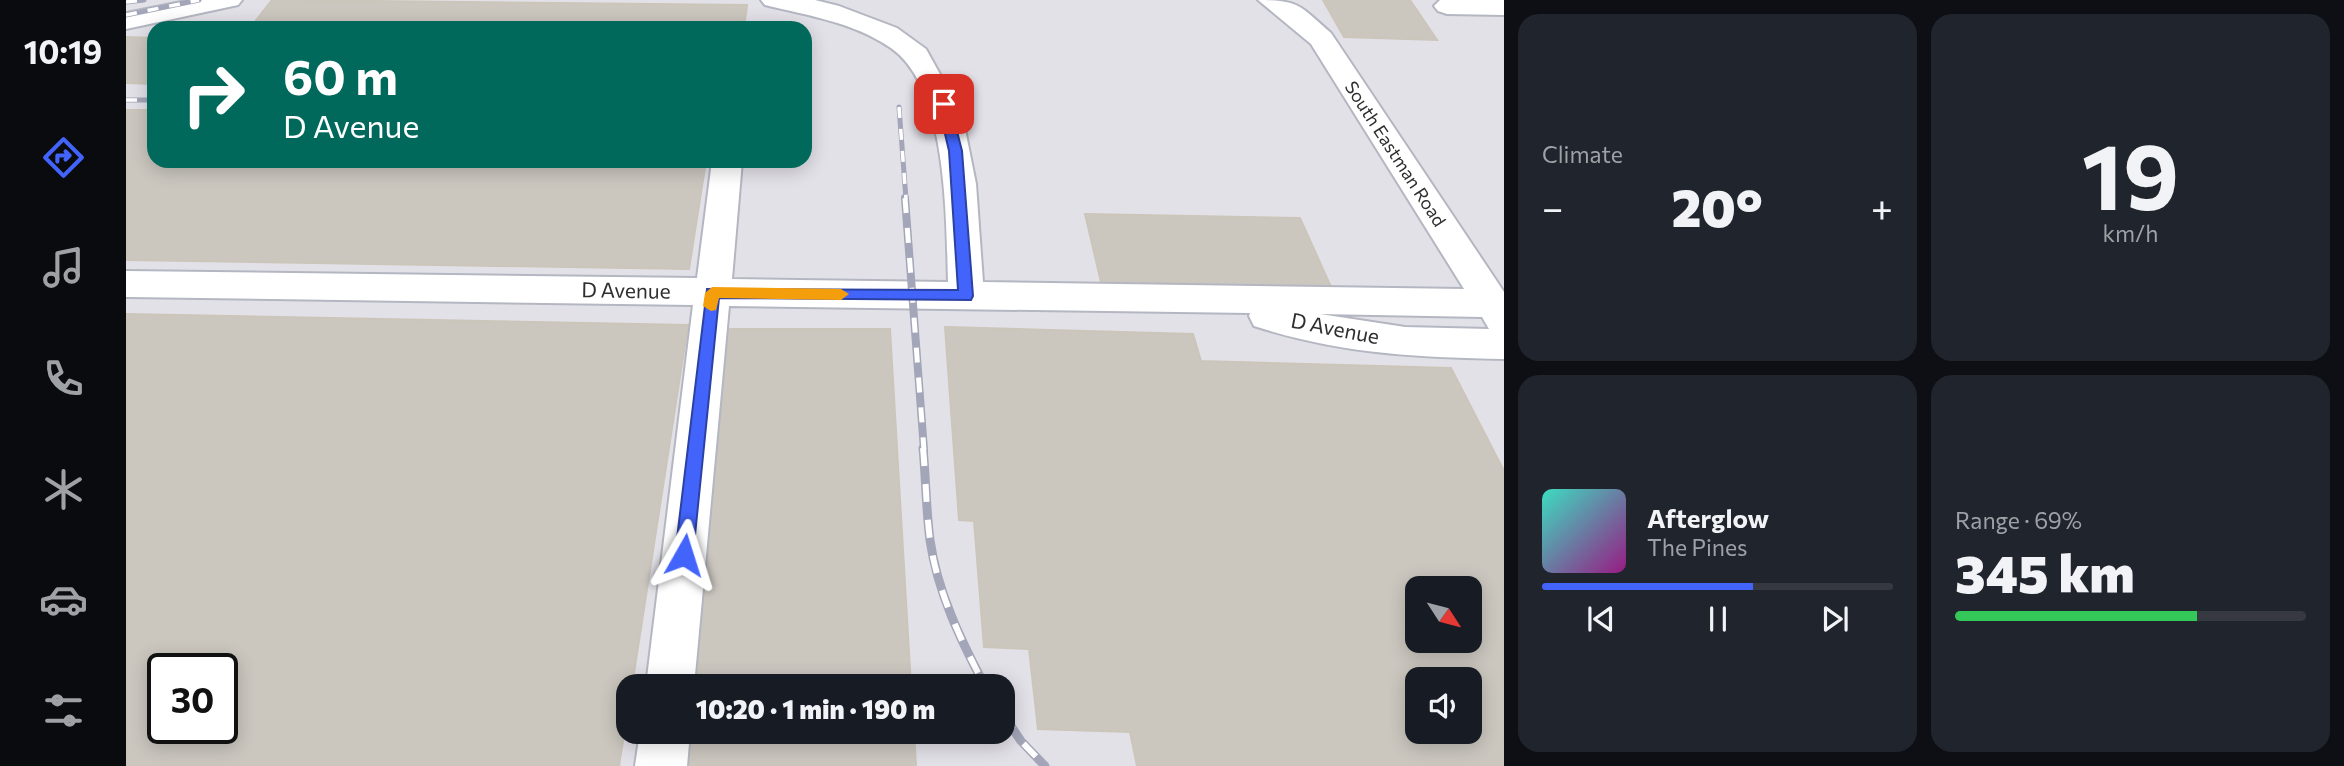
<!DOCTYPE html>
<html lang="en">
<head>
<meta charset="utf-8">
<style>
  :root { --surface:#171b24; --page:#20242c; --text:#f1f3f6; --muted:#9ea1a6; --line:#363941; --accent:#4264fb }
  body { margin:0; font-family:Commissioner,sans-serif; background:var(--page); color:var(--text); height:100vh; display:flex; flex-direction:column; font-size:26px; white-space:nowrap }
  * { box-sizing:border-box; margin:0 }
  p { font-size:23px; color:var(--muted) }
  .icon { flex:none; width:38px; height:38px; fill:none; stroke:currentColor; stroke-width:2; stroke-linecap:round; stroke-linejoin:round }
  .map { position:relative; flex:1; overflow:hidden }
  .details { display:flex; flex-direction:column; gap:14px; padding:14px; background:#0d0f14; width:840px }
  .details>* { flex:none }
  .top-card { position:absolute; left:21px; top:21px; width:665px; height:147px; border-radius:21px; box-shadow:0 4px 18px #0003; background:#00695c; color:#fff; overflow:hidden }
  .needle { width:46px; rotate:126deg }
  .fabs { position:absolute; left:1279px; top:576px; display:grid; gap:14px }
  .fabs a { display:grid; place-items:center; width:77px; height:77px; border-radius:14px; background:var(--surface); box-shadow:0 4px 18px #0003; font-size:35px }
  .speed { position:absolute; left:21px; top:653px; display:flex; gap:14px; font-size:35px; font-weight:700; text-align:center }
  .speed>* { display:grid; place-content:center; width:91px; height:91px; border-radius:50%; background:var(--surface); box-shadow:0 4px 18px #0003; line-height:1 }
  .speed .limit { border:4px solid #111; border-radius:10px; background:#fff; color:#111 }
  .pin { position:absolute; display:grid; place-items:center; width:60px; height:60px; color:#fff; margin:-30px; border-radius:14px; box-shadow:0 4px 10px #0006 }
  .me { position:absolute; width:77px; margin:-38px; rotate:6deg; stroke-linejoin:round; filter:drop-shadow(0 0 5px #0008) }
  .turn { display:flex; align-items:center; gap:24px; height:147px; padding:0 21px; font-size:32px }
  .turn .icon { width:91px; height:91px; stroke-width:2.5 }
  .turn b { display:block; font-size:49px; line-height:60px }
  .big { font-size:52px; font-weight:800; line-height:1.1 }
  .details .card { flex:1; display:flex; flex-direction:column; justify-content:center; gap:10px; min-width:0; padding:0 24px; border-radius:21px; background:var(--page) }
  .details .dial { align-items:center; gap:0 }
  .dial b { font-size:91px; line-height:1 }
  .song { display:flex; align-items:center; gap:21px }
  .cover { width:84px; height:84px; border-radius:10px; background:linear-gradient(135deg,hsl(170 70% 55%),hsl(310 70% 35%)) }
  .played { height:7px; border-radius:4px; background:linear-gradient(90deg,var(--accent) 60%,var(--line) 60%) }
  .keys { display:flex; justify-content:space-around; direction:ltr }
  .heat { display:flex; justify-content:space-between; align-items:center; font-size:38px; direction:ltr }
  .charge { height:10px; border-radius:5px; background:linear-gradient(90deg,#34c759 69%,var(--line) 0) }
  .details .tiles { flex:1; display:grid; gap:14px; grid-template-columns:repeat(2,1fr) }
  .trip { position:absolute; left:490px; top:674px; width:399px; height:70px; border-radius:21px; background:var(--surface); box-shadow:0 4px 18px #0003; font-weight:800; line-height:70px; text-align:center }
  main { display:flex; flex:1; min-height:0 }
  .menu { display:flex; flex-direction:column; width:126px; justify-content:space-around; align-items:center; background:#090b0e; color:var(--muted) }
  .menu .icon { width:49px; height:49px }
  .menu .active { color:var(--accent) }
  .menu b { font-size:32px; color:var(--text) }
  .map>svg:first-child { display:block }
  .industrial { fill:#e3e1e8; fill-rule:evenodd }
  .building { fill:#cbc7bf; stroke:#cbc5ba; stroke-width:2; fill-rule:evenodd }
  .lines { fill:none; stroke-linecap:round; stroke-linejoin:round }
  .minor-casing { stroke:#b4b7c1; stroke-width:4 }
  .minor { fill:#fff; fill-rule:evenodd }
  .rail-far2-casing { stroke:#a3a6b8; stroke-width:5 }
  .rail-far1-casing { stroke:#a3a6b8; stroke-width:8 }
  .rail-casing { stroke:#a3a6b8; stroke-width:9 }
  .rail-far2 { stroke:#fff; stroke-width:3.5; stroke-dasharray:11; stroke-linecap:butt }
  .rail-far1 { stroke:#fff; stroke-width:5; stroke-dasharray:15; stroke-linecap:butt }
  .rail { stroke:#fff; stroke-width:6; stroke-dasharray:18; stroke-linecap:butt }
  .route { fill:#4264fb; stroke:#2b41a3; stroke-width:2 }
  .slow { fill:#f59e0b }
  .labels { text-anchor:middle; stroke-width:5; stroke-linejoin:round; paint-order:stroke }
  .far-street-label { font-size:18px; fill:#2e2e2e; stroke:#fff }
  .street-label { font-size:21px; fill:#2e2e2e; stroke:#fff }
</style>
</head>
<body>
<main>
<nav class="menu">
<b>10:19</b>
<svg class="icon active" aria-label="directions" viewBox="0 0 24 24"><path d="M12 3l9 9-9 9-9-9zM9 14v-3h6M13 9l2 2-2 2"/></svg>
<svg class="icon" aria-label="music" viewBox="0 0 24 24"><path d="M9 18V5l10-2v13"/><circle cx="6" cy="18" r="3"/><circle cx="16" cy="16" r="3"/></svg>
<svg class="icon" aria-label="phone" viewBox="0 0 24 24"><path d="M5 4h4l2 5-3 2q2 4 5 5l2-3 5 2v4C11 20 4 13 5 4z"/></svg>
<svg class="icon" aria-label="climate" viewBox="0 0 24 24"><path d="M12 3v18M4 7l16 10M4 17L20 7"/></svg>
<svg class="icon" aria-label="car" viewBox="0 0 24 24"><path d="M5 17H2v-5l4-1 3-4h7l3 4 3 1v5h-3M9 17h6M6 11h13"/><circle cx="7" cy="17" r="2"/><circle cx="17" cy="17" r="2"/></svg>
<svg class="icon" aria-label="filters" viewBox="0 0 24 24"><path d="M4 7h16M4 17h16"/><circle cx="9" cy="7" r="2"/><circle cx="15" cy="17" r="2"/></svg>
</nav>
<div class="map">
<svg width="1378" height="766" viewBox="0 0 1378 766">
  <rect width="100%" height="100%" fill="#efe9e1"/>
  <path class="industrial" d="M0 0H1378V766H0ZM28 28H679V161H28ZM1292 588H1344V640H1292ZM37 668H96V728H37ZM1292 679H1344V732H1292ZM502 686H877V732H502Z"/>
  <path class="building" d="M146 0H153L621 5 618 28H124Z
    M1197 0H1284L1311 40 1218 37Z
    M0 37 28 38V84L0 83Z
    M0 110H28V161H580L563 269 0 260Z
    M959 214 1174 218 1205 287 975 282Z
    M0 314 562 325 506 686H502V709L493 766H0ZM37 668H96V728H37Z
    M819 327 1067 334 1075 361 1325 368 1378 471V766H1011L1004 732 912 729 903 649 858 647 848 521 833 520ZM1292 588H1344V640H1292ZM1292 679H1344V732H1292Z
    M601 329H764L785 686H568Z
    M564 732H788L790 766H561Z"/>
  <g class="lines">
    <g class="minor-casing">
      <path id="minor" d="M65 0H116L112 5 0 29V13Z
        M635 0H689L713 6 771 28 800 49 830 103 839 129 850 184 857 282 1338 289 1185 44 1132 0C1174 0 1174 6 1205 33L1378 292V359C1289 357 1214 354 1128 326L1123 316 1124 313 603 306 568 686H520L567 305 0 297V271L571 278 586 161H616L606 279 822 282C820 220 822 87 765 48 727 22 683 16 639 5ZM1194 314 1356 317 1363 329 1279 327Z
        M1378 0V15L1321 14 1312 11 1308 6 1314 0Z
        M514 732H564L561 766H509Z"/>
    </g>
    <use href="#minor" class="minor"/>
    <g class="rail-far2-casing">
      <path id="rail-far2" d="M0 2 18 0
        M0 15 73 0
        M0 100H28
        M773 107 780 199"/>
    </g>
    <g class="rail-far1-casing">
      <path id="rail-far1" d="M779 198 798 450"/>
    </g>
    <g class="rail-casing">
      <path id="rail" d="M797 448C800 479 800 510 804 540 811 591 835 641 859 686
        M877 714 895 741 919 766"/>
    </g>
    <use href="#rail-far2" class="rail-far2"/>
    <use href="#rail-far1" class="rail-far1"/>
    <use href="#rail" class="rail"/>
  </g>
  <path class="route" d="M818 100 824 104 836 151 847 296 845 300 593 298 567 555 564 561 558 564 551 561 549 555 581 289 832 290 823 151 812 104Z"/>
  <path class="slow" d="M586 287 715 289 723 294 715 300 593 298 590 310 585 311 577 306 579 293Z"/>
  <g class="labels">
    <g class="far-street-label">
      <text transform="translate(1269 154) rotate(57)" y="6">South Eastman Road</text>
    </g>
    <g class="street-label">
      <text transform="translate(500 291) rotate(1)" y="7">D Avenue</text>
      <text transform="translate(1209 329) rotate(11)" y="7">D Avenue</text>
    </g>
  </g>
</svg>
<div class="fabs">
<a><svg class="needle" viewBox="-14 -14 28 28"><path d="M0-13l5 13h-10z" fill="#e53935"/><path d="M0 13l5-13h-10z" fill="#9ea1a6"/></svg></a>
<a><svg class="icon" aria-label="sound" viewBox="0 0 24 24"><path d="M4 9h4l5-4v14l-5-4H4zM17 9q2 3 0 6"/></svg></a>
</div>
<div class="speed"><div class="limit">30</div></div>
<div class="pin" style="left:818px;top:104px;background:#d93025"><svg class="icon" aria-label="arrive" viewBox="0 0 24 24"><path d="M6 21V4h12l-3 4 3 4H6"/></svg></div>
<svg class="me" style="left:558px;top:555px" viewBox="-20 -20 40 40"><path d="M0-17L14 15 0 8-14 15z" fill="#4264fb" stroke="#fff" stroke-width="4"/></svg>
<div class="trip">10:20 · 1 min · 190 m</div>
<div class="top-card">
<div class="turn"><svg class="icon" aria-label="right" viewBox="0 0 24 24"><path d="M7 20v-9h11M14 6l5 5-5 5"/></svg><div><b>60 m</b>D Avenue</div></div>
</div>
</div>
<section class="details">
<div class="tiles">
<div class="card"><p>Climate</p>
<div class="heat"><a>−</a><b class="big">20°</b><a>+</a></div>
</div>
<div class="card dial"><b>19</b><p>km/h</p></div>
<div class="card">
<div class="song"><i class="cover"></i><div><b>Afterglow</b><p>The Pines</p></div></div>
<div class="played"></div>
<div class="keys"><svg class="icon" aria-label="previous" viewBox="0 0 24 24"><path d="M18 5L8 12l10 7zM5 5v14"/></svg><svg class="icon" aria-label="pause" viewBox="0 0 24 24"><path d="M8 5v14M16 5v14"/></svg><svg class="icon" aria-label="next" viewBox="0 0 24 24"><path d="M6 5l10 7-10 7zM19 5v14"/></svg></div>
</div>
<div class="card"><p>Range · 69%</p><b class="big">345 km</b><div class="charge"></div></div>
</div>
</section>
</main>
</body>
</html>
